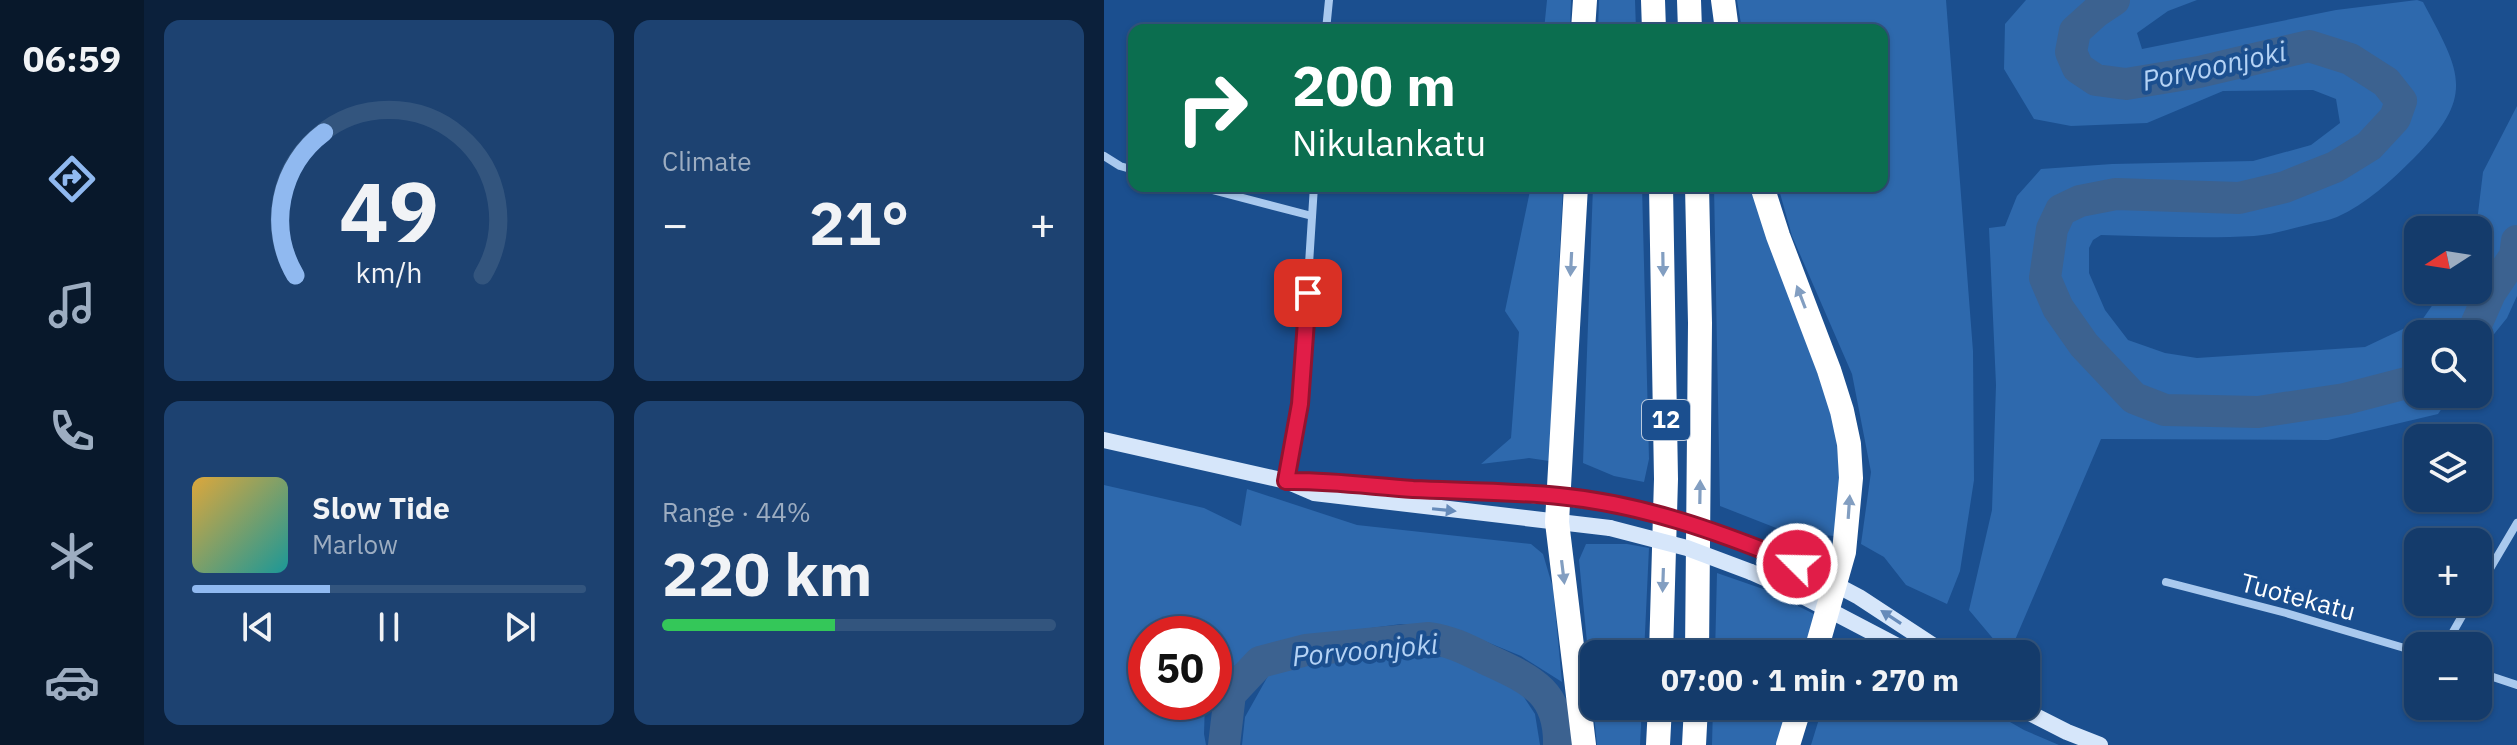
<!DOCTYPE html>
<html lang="en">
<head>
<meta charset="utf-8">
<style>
  :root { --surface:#143b6b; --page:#1d4271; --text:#f1f3f6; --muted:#9dadc1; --line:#33557e; --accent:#90b9f0 }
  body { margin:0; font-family:"IBM Plex Sans",sans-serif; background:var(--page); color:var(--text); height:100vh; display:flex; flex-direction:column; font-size:30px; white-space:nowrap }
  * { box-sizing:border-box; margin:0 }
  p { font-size:26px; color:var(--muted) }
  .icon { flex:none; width:44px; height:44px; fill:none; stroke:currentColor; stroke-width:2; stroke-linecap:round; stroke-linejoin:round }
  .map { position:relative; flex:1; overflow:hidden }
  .details { display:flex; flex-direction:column; gap:20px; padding:20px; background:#0b203b; width:960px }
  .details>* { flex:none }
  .hud { position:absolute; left:24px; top:24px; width:760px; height:168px; border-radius:16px; box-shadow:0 2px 6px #0004,0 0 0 2px var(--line); background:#0b6e4f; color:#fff; overflow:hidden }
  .needle { width:52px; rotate:258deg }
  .buttons { position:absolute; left:1300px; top:216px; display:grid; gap:16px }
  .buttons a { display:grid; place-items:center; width:88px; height:88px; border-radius:16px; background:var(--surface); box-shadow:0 2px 6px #0004,0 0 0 2px var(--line); font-size:40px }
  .speed { position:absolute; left:24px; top:616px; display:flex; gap:16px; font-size:40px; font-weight:700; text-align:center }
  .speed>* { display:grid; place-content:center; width:104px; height:104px; border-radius:50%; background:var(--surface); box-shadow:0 2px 6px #0004,0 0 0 2px var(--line); line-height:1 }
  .speed .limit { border:12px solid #d22; background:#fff; color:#111 }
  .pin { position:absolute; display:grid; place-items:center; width:68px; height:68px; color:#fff; margin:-34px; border-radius:16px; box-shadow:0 4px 12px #0006 }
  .me { position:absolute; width:88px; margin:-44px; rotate:293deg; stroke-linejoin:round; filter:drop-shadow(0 0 6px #0008) }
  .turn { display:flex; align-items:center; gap:28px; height:168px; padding:0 32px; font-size:36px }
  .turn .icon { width:104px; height:104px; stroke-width:2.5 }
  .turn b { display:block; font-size:56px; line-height:68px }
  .big { font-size:60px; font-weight:700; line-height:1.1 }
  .details .widget { flex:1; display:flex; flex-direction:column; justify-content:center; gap:12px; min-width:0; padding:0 28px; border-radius:16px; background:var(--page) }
  .details .dial { align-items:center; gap:0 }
  .dial svg { height:208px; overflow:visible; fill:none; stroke:var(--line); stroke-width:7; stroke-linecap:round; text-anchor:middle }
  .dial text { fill:var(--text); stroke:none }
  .song { display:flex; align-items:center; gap:24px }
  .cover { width:96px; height:96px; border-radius:12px; background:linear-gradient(135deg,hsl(40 70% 55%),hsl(180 70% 35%)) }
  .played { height:8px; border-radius:4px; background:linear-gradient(90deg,var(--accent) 35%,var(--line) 35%) }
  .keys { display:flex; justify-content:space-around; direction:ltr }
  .heat { display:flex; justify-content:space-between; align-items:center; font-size:44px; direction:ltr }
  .charge { height:12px; border-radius:6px; background:linear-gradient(90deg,#34c759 44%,var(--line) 0) }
  .details .tiles { flex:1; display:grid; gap:20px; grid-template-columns:repeat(2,1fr) }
  .trip { position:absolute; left:476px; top:640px; width:460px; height:80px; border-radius:16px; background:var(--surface); box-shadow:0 2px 6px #0004,0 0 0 2px var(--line); font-weight:700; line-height:80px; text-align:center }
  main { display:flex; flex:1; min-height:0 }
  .menu { display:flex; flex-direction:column; width:144px; justify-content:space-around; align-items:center; background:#08182b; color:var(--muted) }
  .menu .icon { width:56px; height:56px }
  .menu .selected { color:var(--accent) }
  .menu b { font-size:36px; color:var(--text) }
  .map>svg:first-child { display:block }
  .green { fill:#2e69ad }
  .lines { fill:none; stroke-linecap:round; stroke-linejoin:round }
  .river { stroke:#3c6290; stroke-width:32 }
  .minor { stroke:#a9c9ee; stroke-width:8 }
  .secondary { stroke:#d6e6fa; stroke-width:16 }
  .motorway { stroke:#fff; stroke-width:24 }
  .secondary-bridge { stroke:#d6e6fa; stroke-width:16 }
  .oneway { fill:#829ec1 }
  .oneway2 { fill:#668bba }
  .route-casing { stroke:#92132f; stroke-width:20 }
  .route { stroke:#e11d48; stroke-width:14 }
  .labels { text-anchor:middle; stroke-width:8; stroke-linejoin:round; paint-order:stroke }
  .shield { fill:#1b4f8f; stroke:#bbcadd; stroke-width:2 }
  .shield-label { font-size:24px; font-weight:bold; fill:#fff }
  .street-label { font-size:26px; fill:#fff; stroke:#1b4f8f }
  .water-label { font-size:28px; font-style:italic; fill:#b5d3f5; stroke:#1b4f8f }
</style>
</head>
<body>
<main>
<nav class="menu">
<b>06:59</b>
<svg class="icon selected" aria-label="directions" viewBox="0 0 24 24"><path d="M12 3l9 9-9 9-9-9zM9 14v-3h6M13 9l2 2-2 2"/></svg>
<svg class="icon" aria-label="music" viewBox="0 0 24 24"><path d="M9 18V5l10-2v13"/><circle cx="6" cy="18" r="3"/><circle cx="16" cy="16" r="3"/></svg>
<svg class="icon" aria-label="phone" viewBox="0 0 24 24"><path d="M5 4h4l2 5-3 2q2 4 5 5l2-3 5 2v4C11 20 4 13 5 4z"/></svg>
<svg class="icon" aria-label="climate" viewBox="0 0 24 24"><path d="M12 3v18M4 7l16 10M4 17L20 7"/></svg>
<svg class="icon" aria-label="car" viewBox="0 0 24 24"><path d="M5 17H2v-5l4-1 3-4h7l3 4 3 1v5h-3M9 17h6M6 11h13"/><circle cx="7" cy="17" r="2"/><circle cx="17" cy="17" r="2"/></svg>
</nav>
<section class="details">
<div class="tiles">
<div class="widget dial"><svg viewBox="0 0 100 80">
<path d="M14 69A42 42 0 1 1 86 69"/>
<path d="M14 69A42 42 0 0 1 25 14" stroke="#90b9f0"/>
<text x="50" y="56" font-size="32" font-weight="700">49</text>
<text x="50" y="72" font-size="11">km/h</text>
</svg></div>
<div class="widget"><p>Climate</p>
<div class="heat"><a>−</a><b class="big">21°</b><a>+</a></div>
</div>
<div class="widget">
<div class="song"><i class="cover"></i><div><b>Slow Tide</b><p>Marlow</p></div></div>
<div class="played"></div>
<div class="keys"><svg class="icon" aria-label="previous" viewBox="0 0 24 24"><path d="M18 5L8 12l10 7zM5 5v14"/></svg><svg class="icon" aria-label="pause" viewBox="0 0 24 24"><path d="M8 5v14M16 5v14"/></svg><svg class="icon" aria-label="next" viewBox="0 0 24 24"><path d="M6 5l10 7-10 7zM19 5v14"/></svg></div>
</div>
<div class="widget"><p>Range · 44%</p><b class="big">220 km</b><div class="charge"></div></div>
</div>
</section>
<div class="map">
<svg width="1413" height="745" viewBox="0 0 1413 745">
  <rect width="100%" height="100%" fill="#1b4f8f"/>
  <path class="green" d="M443 0H467L466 30H440Z
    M495 0H531L532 30H494Z
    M633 0H842L869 351 870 480 856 571 843 604 802 585 780 557 757 544 767 472 748 374 688 236 674 186H778V30H638Z
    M922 0H1093L1064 11 1033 33 1038 49 1232 10 1313 0 1319 2C1356 72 1373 95 1310 158 1288 180 1262 204 1233 217 1224 221 1213 222 1203 225 1186 229 1168 235 1150 236 1099 239 1048 236 997 235L989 240 985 248V273L1001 310 1024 340 1061 353 1093 358 1261 347 1318 320 1339 290H1374V230H1372L1379 172 1413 106V296L1403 318 1374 354V334H1314V394H1348L1334 414 1224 440 997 439 905 654H902L865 610 888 510 892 385 885 228 901 226 913 196 937 169 1008 164 1149 161 1207 145 1236 123 1232 99 1209 90 1119 91 1043 123 967 126 930 119 900 69 901 24Z
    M427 186H459L445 461 425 458 377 464 407 438 415 332 401 311Z
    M489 186H538L545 459 540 482 510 476 479 463Z
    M610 186H649L731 424 737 494 730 536 680 531 616 506Z
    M0 485 100 508 137 526 143 489 253 525 427 544 439 554 449 588 458 682 417 656 349 628 297 624 214 635 148 651 115 679 110 687V634H42V702H101L100 734 102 745H0Z
    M482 544H523L545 548 540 654H490V706H538L536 745H493L475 560Z
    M613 573 662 590 712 615 701 654H611Z
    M361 656 412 685 431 714 436 745H138L141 717 164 676 199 663Z
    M609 706H686L675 745H608Z
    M719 706H878L920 730 955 745H707Z"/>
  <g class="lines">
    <path class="river" d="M1010 0 992 12 971 31 967 52 974 68 992 80 1022 84 1095 72 1205 46 1246 59 1282 82 1297 101 1291 118 1265 146 1231 167 1181 187 1135 198 1012 194 976 201 957 210 948 229 941 278 954 308 980 345 1030 398 1061 410 1154 412 1241 399 1314 380
      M1368 334 1386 293 1411 256 1413 241
      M120 745 126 694 156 662 202 650 325 638C347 641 364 650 384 660 427 680 456 692 455 745"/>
    <path class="minor" d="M222 30 225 0
      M0 156 16 166 30 170
      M93 186 208 216
      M182 480 196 404 210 186
      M1062 582 1182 613 1314 652
      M1374 589 1413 523
      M1341 646 1366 602
      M1374 672 1413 685"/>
    <path class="secondary" d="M0 440 182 481 210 493 506 528
      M187 481C223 480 257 486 292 488 363 491 435 493 506 504
      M647 545 693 564 755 597 842 654
      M647 572 683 588 809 654
      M912 706 963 732 996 745"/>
    <path class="motorway" d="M549 0 550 30
      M585 0 586 30
      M619 0 623 30
      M479 30 481 0
      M472 186 453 522 480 745
      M557 186 562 479 557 654
      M593 186 596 323 593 654
      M658 186 674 236 725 370 738 411 745 444 747 478 740 552 711 654
      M554 745 556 706
      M590 745 592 706
      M684 745 696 706"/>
    <path class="secondary-bridge" d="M506 504 588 523 647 545
      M506 528 583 548 647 572"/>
  </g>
  <defs><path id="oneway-solid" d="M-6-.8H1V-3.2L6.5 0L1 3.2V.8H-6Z" transform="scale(2)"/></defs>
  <g class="oneway">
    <use href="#oneway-solid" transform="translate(467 264) rotate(93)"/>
    <use href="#oneway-solid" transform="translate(559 264) rotate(89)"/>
    <use href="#oneway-solid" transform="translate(697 297) rotate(-111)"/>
    <use href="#oneway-solid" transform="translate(596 492) rotate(-89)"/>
    <use href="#oneway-solid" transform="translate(745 507) rotate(-86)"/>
    <use href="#oneway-solid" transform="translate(459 572) rotate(83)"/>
    <use href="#oneway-solid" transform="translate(559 580) rotate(92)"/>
  </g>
  <g class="oneway2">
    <use href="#oneway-solid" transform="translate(340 510) rotate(6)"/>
    <use href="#oneway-solid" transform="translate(787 617) rotate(-147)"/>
  </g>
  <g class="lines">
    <g class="route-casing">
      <path id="route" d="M204 293 196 404 182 481C224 480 266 486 309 489 357 491 406 491 455 496 538 504 616 532 693 564"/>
    </g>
    <use href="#route" class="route"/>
  </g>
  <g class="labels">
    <rect class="shield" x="538" y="400" width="48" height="40" rx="6"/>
    <g class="shield-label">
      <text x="562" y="428">12</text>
    </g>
    <g class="street-label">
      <text transform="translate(1194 597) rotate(15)" y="9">Tuotekatu</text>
    </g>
    <g class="water-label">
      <text transform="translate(1110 66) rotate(-12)" y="10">Porvoonjoki</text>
      <text transform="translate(261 650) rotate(-5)" y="10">Porvoonjoki</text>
    </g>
  </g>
</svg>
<div class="buttons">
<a><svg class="needle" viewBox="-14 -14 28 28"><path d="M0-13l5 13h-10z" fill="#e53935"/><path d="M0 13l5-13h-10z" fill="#9dadc1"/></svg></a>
<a><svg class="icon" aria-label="search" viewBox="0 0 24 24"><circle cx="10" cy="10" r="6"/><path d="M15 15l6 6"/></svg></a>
<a><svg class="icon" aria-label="layers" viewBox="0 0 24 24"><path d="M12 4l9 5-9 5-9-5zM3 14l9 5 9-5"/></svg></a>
<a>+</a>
<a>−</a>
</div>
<div class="speed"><div class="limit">50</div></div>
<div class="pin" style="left:204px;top:293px;background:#d93025"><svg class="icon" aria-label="arrive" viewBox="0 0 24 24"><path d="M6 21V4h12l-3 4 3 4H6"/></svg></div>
<svg class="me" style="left:693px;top:564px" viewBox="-20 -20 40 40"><circle r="17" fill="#e11d48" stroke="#fff" stroke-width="3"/><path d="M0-11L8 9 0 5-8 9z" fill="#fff"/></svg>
<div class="trip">07:00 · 1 min · 270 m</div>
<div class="hud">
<div class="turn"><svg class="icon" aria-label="right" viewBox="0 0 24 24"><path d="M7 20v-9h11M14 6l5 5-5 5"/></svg><div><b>200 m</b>Nikulankatu</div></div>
</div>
</div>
</main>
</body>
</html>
